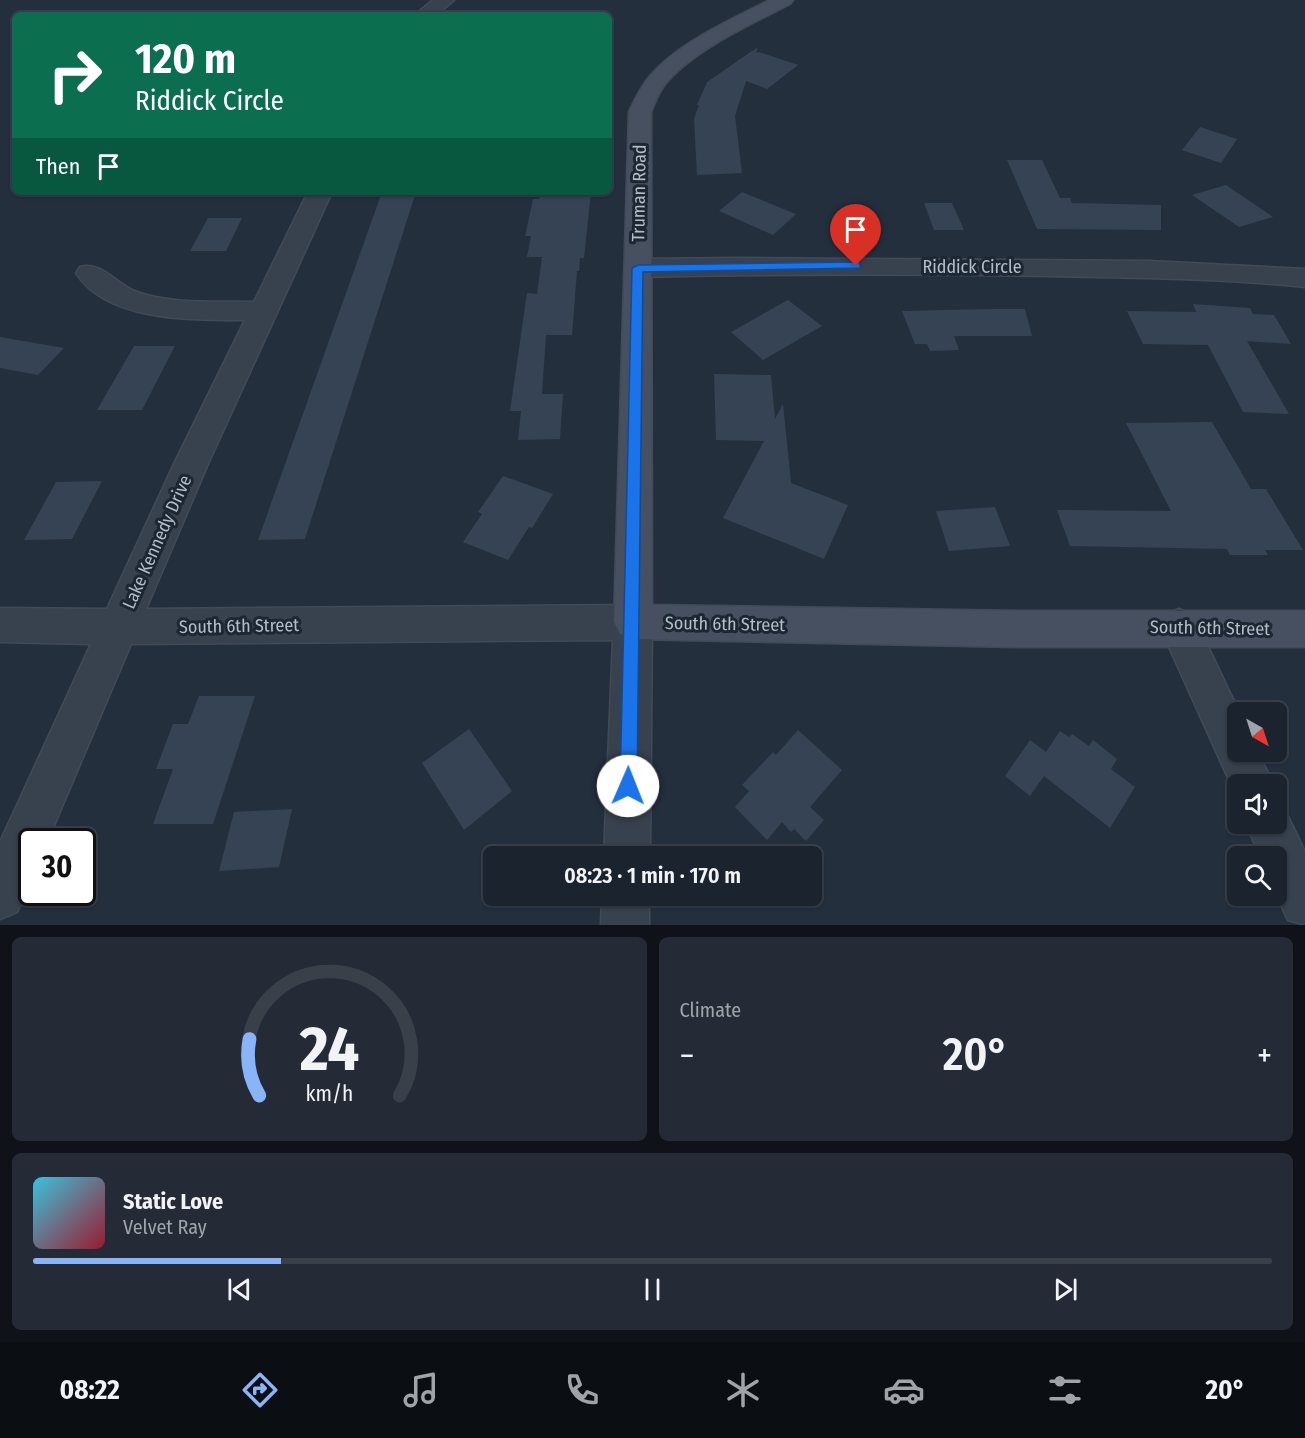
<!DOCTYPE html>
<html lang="en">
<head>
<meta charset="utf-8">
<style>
  :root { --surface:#1b232e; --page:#242b36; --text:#f1f3f6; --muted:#a0a4aa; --line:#39404a; --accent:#8ab4f8 }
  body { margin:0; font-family:"Fira Sans Condensed",sans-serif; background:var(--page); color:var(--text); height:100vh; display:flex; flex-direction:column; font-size:22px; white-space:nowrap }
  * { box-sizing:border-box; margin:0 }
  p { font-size:20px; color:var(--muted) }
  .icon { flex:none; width:33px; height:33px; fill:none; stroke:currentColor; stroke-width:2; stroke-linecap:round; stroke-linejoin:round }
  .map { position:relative; height:925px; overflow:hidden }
  .sheet { display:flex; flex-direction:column; gap:12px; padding:12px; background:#0f1319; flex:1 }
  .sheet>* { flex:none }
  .banner { position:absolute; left:12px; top:12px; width:600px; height:183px; border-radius:9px; box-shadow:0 2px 4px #0004,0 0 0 2px var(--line); background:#0b6e4f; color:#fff; overflow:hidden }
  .needle { width:39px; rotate:141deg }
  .controls { position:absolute; left:1227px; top:702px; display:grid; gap:12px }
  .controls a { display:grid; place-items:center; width:60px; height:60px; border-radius:9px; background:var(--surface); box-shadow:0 2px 4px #0004,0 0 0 2px var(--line); font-size:30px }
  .speed { position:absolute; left:18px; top:828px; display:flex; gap:12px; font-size:30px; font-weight:700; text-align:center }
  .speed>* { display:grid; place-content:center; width:78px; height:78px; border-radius:50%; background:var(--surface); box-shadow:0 2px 4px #0004,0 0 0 2px var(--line); line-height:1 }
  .speed .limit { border:3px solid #111; border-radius:9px; background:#fff; color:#111 }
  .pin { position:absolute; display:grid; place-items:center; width:51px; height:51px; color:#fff; margin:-62px -26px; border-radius:50% 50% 50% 0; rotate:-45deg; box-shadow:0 0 6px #0007 }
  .pin .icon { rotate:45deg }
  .me { position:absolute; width:66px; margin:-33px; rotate:1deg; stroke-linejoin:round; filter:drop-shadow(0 0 4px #0008) }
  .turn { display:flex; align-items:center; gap:21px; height:126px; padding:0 24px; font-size:27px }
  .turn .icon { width:78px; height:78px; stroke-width:2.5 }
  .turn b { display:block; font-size:42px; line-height:51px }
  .then { display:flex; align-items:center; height:57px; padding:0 24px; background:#0003; gap:12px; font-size:22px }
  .big { font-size:45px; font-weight:600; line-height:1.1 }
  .sheet .widget { flex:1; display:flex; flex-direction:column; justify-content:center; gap:9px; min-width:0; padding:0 21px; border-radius:9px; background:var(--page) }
  .sheet .dial { align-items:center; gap:0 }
  .dial svg { height:156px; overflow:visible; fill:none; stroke:var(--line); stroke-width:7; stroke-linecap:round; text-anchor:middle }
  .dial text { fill:var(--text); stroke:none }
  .song { display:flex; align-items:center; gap:18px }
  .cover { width:72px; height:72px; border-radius:9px; background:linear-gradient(135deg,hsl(190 70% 55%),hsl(350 70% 35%)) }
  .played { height:6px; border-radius:3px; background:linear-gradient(90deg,var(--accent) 20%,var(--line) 20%) }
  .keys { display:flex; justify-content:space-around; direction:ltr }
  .heat { display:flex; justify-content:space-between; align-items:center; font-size:33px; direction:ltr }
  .sheet .tiles { flex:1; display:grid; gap:12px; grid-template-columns:1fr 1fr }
  .widget:last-child { grid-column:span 2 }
  .trip { position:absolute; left:483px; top:846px; width:339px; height:60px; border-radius:9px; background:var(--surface); box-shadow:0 2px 4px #0004,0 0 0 2px var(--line); font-weight:600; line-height:60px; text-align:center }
  .menu { display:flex; height:96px; justify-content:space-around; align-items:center; background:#0b0e12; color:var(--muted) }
  .menu .icon { width:42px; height:42px }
  .menu .on { color:var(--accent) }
  .menu b { font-size:27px; color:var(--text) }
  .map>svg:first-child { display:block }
  .building { fill:#364354 }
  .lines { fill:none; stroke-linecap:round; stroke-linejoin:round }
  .street-casing { stroke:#414a57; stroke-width:3 }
  .secondary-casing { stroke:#414a57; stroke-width:3 }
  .street { fill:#38414e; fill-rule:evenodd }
  .secondary { fill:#465061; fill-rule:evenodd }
  .route { fill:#1a73e8; stroke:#114b97; stroke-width:1.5 }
  .labels { text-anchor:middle; stroke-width:6; stroke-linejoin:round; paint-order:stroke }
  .street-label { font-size:18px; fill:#b4bcc9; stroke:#1d2633 }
</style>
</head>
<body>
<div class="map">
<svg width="1305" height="925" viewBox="0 0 1305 925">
  <rect width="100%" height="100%" fill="#242f3e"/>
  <path class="building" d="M758 47 756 53 759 52 798 65 767 89 746 81 735 116 742 173 697 175 694 119 699 105H697L707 82Z
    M1200 127 1237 139 1221 163 1182 150Z
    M1007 160H1042L1060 198H1070L1072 203 1161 205V230L1037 229Z
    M1226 185 1273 217 1239 227 1192 195Z
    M382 192H416L305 539 258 540Z
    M541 192H591L584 258H580L579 271H577L572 335H546L542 394H563L560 439 518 440 521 411H510L527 293 537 294 542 257H527L531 236H525L533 199H539Z
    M742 192 796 214 773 235 719 211Z
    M924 203H952L964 230H934Z
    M208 218H242L226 251H190Z
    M788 300 822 326 763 360 731 332Z
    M1193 304 1250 308 1253 314 1274 315 1291 344 1247 341 1289 414 1243 412 1208 345 1143 344 1127 311 1196 312Z
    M993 309H1025L1032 336H954L959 350 930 351 927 344H915L902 311Z
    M0 337 64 348 38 375 0 368Z
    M134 346H175L142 410H97Z
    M714 374 771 375 775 419 783 404 791 483 848 505 824 559 723 518 764 441 716 440Z
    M1212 422 1251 489H1266L1303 550H1265L1268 555H1230L1227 549 1070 546 1057 510 1171 511 1126 423Z
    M503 476 553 494 532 528 529 527 508 560 463 542 482 514 478 512Z
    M102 481 72 539 24 540 56 482Z
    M995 507 1010 546 949 551 936 511Z
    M199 696H255L213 824H153L173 769H156L173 724H188Z
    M469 729 512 791 464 830 422 763Z
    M798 730 842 770 810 807 824 820 806 841 794 829 791 832 782 822 767 840 735 807 749 791 742 785 773 752 776 755Z
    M1060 731 1069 737 1072 734 1089 746 1093 740 1117 759 1111 769 1135 787 1110 828 1044 776 1030 796 1005 776 1030 740 1046 752Z
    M292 809 279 867 219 871 234 812Z"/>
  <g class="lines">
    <g class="street-casing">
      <path id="street" d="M433 0H454L436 15H415Z
        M308 192H332L208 464 146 609 633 605 646 610 652 622 650 856H604L613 640 131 644 47 842H32V877L17 912 0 919V842L91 644 0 642V608L107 609 174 464 245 320C193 320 107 322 76 273L80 267C103 261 116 285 137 292 174 305 216 301 254 302Z
        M742 258 1149 261 1305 269V287C1220 278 1136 278 1051 276 913 274 776 274 638 277L629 274 625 268 629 262 638 259Z
        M1179 609 1193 615 1239 712H1238V752H1258L1273 784H1238V800L1160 627 1165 615Z
        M1276 805 1284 808 1305 852V925L1288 920 1276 894V856H1260L1246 824H1276Z
        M602 896H649V925H601Z"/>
    </g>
    <g class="secondary-casing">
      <path id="secondary" d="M770 0H793L790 4C751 24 695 49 666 83 659 91 655 102 651 112L652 605 1022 611H1305V647H1022L633 639 620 634 614 622 629 112C635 99 641 87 650 76 678 43 732 19 770 0Z"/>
    </g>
    <use href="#street" class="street"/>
    <use href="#secondary" class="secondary"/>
  </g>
  <path class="route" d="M856 262 860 263V268L643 272 637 786 635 793 628 795 622 793 620 786 632 268 638 265Z"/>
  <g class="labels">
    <g class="street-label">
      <text transform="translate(639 193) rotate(-89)" y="6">Truman Road</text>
      <text x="972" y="273">Riddick Circle</text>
      <text transform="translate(157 542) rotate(-66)" y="6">Lake Kennedy Drive</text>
      <text transform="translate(725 624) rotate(1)" y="6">South 6th Street</text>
      <text transform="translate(239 626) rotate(-1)" y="6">South 6th Street</text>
      <text transform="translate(1210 628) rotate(1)" y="6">South 6th Street</text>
    </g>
  </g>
</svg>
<div class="controls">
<a><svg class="needle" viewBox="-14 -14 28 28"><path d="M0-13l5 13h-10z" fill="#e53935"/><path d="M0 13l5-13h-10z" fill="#a0a4aa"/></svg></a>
<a><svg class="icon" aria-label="sound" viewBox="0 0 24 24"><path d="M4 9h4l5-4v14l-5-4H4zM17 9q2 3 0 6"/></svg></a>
<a><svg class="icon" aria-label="search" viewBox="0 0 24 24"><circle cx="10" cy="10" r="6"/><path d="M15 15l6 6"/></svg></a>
</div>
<div class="speed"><div class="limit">30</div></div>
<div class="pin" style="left:856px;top:266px;background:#d93025"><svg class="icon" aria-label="arrive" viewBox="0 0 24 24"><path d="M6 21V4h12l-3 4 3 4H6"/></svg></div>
<svg class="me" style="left:628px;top:786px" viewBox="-20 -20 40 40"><circle r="19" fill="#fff"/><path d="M0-13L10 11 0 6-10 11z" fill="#1a73e8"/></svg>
<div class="trip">08:23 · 1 min · 170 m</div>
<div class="banner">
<div class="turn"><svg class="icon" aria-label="right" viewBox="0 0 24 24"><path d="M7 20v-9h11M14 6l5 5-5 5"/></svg><div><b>120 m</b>Riddick Circle</div></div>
<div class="then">Then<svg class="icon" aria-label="arrive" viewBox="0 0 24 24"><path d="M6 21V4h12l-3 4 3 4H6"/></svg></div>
</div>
</div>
<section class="sheet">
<div class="tiles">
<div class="widget dial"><svg viewBox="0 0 100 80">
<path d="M14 69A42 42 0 1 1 86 69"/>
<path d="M14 69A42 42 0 0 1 9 40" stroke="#8ab4f8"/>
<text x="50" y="56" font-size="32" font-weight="700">24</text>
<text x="50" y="72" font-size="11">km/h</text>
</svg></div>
<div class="widget"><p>Climate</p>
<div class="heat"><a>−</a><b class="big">20°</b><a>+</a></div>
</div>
<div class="widget">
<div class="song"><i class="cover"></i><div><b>Static Love</b><p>Velvet Ray</p></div></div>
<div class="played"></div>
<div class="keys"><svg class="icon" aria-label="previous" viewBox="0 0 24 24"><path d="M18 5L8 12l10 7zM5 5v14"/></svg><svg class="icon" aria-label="pause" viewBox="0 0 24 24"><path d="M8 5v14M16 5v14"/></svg><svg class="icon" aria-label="next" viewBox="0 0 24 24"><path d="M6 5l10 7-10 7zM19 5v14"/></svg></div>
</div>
</div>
</section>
<nav class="menu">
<b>08:22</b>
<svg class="icon on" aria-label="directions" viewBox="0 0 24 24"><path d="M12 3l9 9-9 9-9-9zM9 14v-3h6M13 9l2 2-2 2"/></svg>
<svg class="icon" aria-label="music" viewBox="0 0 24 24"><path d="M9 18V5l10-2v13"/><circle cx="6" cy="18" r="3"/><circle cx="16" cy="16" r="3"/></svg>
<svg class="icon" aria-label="phone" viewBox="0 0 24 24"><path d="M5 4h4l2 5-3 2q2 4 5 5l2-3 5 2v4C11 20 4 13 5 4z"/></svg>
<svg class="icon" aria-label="climate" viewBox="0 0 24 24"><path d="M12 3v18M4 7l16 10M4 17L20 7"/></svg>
<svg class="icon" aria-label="car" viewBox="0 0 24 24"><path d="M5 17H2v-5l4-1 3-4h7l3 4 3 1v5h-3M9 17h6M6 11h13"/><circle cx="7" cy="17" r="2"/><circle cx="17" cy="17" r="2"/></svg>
<svg class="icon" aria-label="filters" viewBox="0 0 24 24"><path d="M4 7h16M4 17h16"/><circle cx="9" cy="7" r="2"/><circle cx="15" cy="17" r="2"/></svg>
<b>20°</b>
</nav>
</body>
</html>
